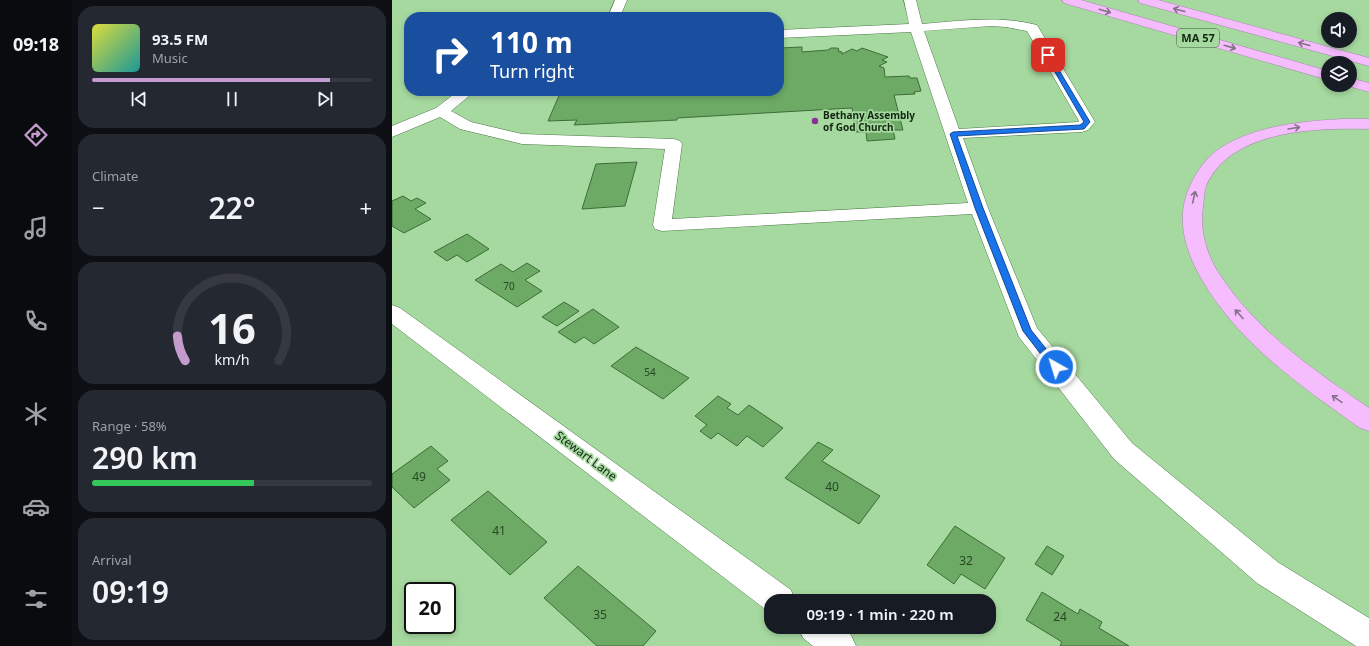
<!DOCTYPE html>
<html lang="en">
<head>
<meta charset="utf-8">
<style>
  :root { --surface:#171b24; --page:#242831; --text:#f1f3f6; --muted:#9ea1a6; --line:#363941; --accent:#c39bcd }
  body { margin:0; font-family:"Noto Sans",sans-serif; background:var(--page); color:var(--text); height:100vh; display:flex; flex-direction:column; font-size:15px; white-space:nowrap }
  * { box-sizing:border-box; margin:0 }
  p { font-size:13px; color:var(--muted) }
  .icon { flex:none; width:22px; height:22px; fill:none; stroke:currentColor; stroke-width:2; stroke-linecap:round; stroke-linejoin:round }
  .map { position:relative; flex:1; overflow:hidden }
  .drawer { display:flex; flex-direction:column; gap:6px; padding:6px; background:#0d0f14; width:320px }
  .drawer>* { flex:none }
  .top-card { position:absolute; left:12px; top:12px; width:380px; height:84px; border-radius:16px; box-shadow:0 2px 6px #0003; background:#1a4fa0; color:#fff; overflow:hidden }
  .tools { position:absolute; left:929px; top:12px; display:grid; gap:8px }
  .tools a { display:grid; place-items:center; width:36px; height:36px; border-radius:50%; background:var(--surface); box-shadow:0 2px 6px #0003; font-size:20px }
  .speed { position:absolute; left:12px; top:582px; display:flex; gap:8px; font-size:20px; font-weight:700; text-align:center }
  .speed>* { display:grid; place-content:center; width:52px; height:52px; border-radius:50%; background:var(--surface); box-shadow:0 2px 6px #0003; line-height:1 }
  .speed .limit { border:2px solid #111; border-radius:6px; background:#fff; color:#111 }
  .pin { position:absolute; display:grid; place-items:center; width:34px; height:34px; color:#fff; margin:-17px; border-radius:8px; box-shadow:0 2px 6px #0006 }
  .me { position:absolute; width:44px; margin:-22px; rotate:321deg; stroke-linejoin:round; filter:drop-shadow(0 0 3px #0008) }
  .turn { display:flex; align-items:center; gap:14px; height:84px; padding:0 20px; font-size:18px }
  .turn .icon { width:52px; height:52px; stroke-width:2.5 }
  .turn b { display:block; font-size:28px; line-height:34px }
  .big { font-size:30px; font-weight:600; line-height:1.1 }
  .drawer .tile { flex:1; display:flex; flex-direction:column; justify-content:center; gap:6px; min-width:0; padding:0 14px; border-radius:16px; background:var(--page) }
  .drawer .dial { align-items:center; gap:0 }
  .dial svg { height:104px; overflow:visible; fill:none; stroke:var(--line); stroke-width:7; stroke-linecap:round; text-anchor:middle }
  .dial text { fill:var(--text); stroke:none }
  .song { display:flex; align-items:center; gap:12px }
  .cover { width:48px; height:48px; border-radius:6px; background:linear-gradient(135deg,hsl(60 70% 55%),hsl(180 70% 35%)) }
  .played { height:4px; border-radius:2px; background:linear-gradient(90deg,var(--accent) 85%,var(--line) 85%) }
  .keys { display:flex; justify-content:space-around; direction:ltr }
  .heat { display:flex; justify-content:space-between; align-items:center; font-size:22px; direction:ltr }
  .charge { height:6px; border-radius:3px; background:linear-gradient(90deg,#34c759 58%,var(--line) 0) }
  .trip { position:absolute; left:372px; top:594px; width:232px; height:40px; border-radius:16px; background:var(--surface); box-shadow:0 2px 6px #0003; font-weight:600; line-height:40px; text-align:center }
  main { display:flex; flex:1; min-height:0 }
  .menu { display:flex; flex-direction:column; width:72px; justify-content:space-around; align-items:center; background:#090b0e; color:var(--muted) }
  .menu .icon { width:28px; height:28px }
  .menu .active { color:var(--accent) }
  .menu b { font-size:18px; color:var(--text) }
  .map>svg:first-child { display:block }
  .building { fill:#6caa65; stroke:#3e6c38 }
  .lines { fill:none; stroke-linecap:round; stroke-linejoin:round }
  .minor-casing { stroke:#4a7945; stroke-width:1 }
  .highway-casing { stroke:#a688ab; stroke-width:1 }
  .minor { fill:#fff; fill-rule:evenodd }
  .highway { fill:#f5bcfe; fill-rule:evenodd }
  .oneway { stroke:#847187 }
  .route { fill:#1a73e8; stroke:#114b97 }
  .poi-dot { fill:#8b2f9a; stroke:#a6d9a0; stroke-width:1.5 }
  .labels { text-anchor:middle; stroke-width:3.5; stroke-linejoin:round; paint-order:stroke }
  .far-poi-label { font-size:10px; font-weight:bold; fill:#122610; stroke:#a6d9a0; text-anchor:start }
  .number-label { font-size:10px; fill:#284725 }
  .shield { fill:#a6d9a0; stroke:#3e5c3b; stroke-width:1 }
  .shield-label { font-size:11px; font-weight:bold; fill:#122610 }
  .street-label { font-size:12px; fill:#122610; stroke:#a6d9a0 }
  .near-number-label { font-size:12px; fill:#284725 }
</style>
</head>
<body>
<main>
<nav class="menu">
<b>09:18</b>
<svg class="icon active" aria-label="directions" viewBox="0 0 24 24"><path d="M12 3l9 9-9 9-9-9zM9 14v-3h6M13 9l2 2-2 2"/></svg>
<svg class="icon" aria-label="music" viewBox="0 0 24 24"><path d="M9 18V5l10-2v13"/><circle cx="6" cy="18" r="3"/><circle cx="16" cy="16" r="3"/></svg>
<svg class="icon" aria-label="phone" viewBox="0 0 24 24"><path d="M5 4h4l2 5-3 2q2 4 5 5l2-3 5 2v4C11 20 4 13 5 4z"/></svg>
<svg class="icon" aria-label="climate" viewBox="0 0 24 24"><path d="M12 3v18M4 7l16 10M4 17L20 7"/></svg>
<svg class="icon" aria-label="car" viewBox="0 0 24 24"><path d="M5 17H2v-5l4-1 3-4h7l3 4 3 1v5h-3M9 17h6M6 11h13"/><circle cx="7" cy="17" r="2"/><circle cx="17" cy="17" r="2"/></svg>
<svg class="icon" aria-label="filters" viewBox="0 0 24 24"><path d="M4 7h16M4 17h16"/><circle cx="9" cy="7" r="2"/><circle cx="15" cy="17" r="2"/></svg>
</nav>
<section class="drawer">
<div class="tile">
<div class="song"><i class="cover"></i><div><b>93.5 FM</b><p>Music</p></div></div>
<div class="played"></div>
<div class="keys"><svg class="icon" aria-label="previous" viewBox="0 0 24 24"><path d="M18 5L8 12l10 7zM5 5v14"/></svg><svg class="icon" aria-label="pause" viewBox="0 0 24 24"><path d="M8 5v14M16 5v14"/></svg><svg class="icon" aria-label="next" viewBox="0 0 24 24"><path d="M6 5l10 7-10 7zM19 5v14"/></svg></div>
</div>
<div class="tile"><p>Climate</p>
<div class="heat"><a>−</a><b class="big">22°</b><a>+</a></div>
</div>
<div class="tile dial"><svg viewBox="0 0 100 80">
<path d="M14 69A42 42 0 1 1 86 69"/>
<path d="M14 69A42 42 0 0 1 8 50" stroke="#c39bcd"/>
<text x="50" y="56" font-size="32" font-weight="700">16</text>
<text x="50" y="72" font-size="11">km/h</text>
</svg></div>
<div class="tile"><p>Range · 58%</p><b class="big">290 km</b><div class="charge"></div></div>
<div class="tile"><p>Arrival</p><b class="big">09:19</b></div>
</section>
<div class="map">
<svg width="977" height="646" viewBox="0 0 977 646">
  <rect width="100%" height="100%" fill="#a6d9a0"/>
  <path class="building" d="M410 47V52L436 50 439 48H445L447 49 446 51 450 52V54L460 49 465 51 470 48 496 57 490 60 495 62 487 66 492 68 493 77 517 76 518 78H525L529 91 522 92 523 94 502 95 511 130H501L503 139 475 141 474 132H464L460 108 285 118V120L182 125 185 120 156 121 169 91H387V48Z
    M245 162 233 206 190 209 204 164Z
    M11 196 19 201 25 198 34 203 23 209 39 219 12 233 0 226V201Z
    M75 234 97 249 75 262 65 255 55 261 42 252Z
    M135 263 148 271 133 280 150 291 125 307 83 280 109 264 121 272Z
    M172 302 187 311 165 326 150 317Z
    M201 309 227 327 202 344 192 337 183 343 166 332Z
    M244 347 297 378 271 399 219 366Z
    M326 396 339 404 335 408 346 415 357 405 391 428 371 447 355 436 345 446 326 433 319 439 308 431 315 425 303 416Z
    M426 442 441 450 430 461 488 496 467 524 393 478Z
    M39 446 56 461 45 469 58 480 22 508 0 487V474Z
    M96 491 155 542 118 575 59 520Z
    M563 526 613 558 593 589 569 574 562 584 535 565Z
    M655 546 672 556 660 575 643 564Z
    M186 566 264 631 251 646H205L152 598Z
    M650 592 686 614 688 609 710 622 707 628 737 646H668L670 642 634 620Z"/>
  <g class="lines">
    <g class="minor-casing">
      <path id="minor" d="M223 0H235L228 17H216Z
        M512 0H524L530 24C569 21 606 15 645 25L703 122 696 130 690 132 571 138 596 208 645 328 740 443 887 563 977 618V646H964L865 583 722 459 627 337 580 214 270 231 263 229 261 225 273 149 130 144 68 129 48 117 0 137V126L44 108 66 91H83L59 111 79 122 130 134 282 139 288 141 290 144 280 219 576 203 519 32 387 38V30L517 24ZM599 26 614 27 635 31 687 121 686 122 567 129 532 31Z
        M0 305 8 308 399 590 403 601H379V612H377L0 324Z
        M406 627H449L459 635 464 646H421L411 638Z"/>
    </g>
    <g class="highway-casing">
      <path id="highway" d="M670 0H689L936 71V80L672 3Z
        M746 0H766L977 58V66L748 3Z
        M958 78 977 83V92L953 85H958Z
        M952 119H977V129C925 128 839 129 814 186 812 192 812 200 811 207 807 231 816 259 830 278 867 333 923 371 977 408V431L968 428C919 393 866 357 829 308 799 268 774 220 805 173 812 161 822 151 835 144 870 125 912 121 952 119Z"/>
    </g>
    <use href="#minor" class="minor"/>
    <use href="#highway" class="highway"/>
  </g>
  <defs><path id="oneway-shaft" d="M-6 0H5M1.5-3L5.5 0L1.5 3" fill="none" stroke-width="1.6" stroke-linecap="round" stroke-linejoin="round"/></defs>
  <g class="oneway">
    <use href="#oneway-shaft" transform="translate(787 10) rotate(-165)"/>
    <use href="#oneway-shaft" transform="translate(713 11) rotate(16)"/>
    <use href="#oneway-shaft" transform="translate(912 44) rotate(-165)"/>
    <use href="#oneway-shaft" transform="translate(838 47) rotate(16)"/>
    <use href="#oneway-shaft" transform="translate(902 128) rotate(-9)"/>
    <use href="#oneway-shaft" transform="translate(802 197) rotate(-77)"/>
    <use href="#oneway-shaft" transform="translate(847 314) rotate(-132)"/>
    <use href="#oneway-shaft" transform="translate(945 399) rotate(-145)"/>
  </g>
  <path class="route" d="M656 53 658 55 698 122 692 129 565 136 591 208 639 330 667 365 669 367 667 370H661L631 331 583 208 558 134 561 132 688 125 692 122 653 55Z"/>
  <circle class="poi-dot" cx="423" cy="121" r="4"/>
  <g class="labels">
    <g class="far-poi-label">
      <text x="431" y="119">Bethany Assembly<tspan x="431" dy="12">of God Church</tspan></text>
    </g>
    <g class="number-label">
      <text x="117" y="290">70</text>
      <text x="258" y="376">54</text>
    </g>
    <rect class="shield" x="785" y="29" width="42" height="18" rx="3"/>
    <g class="shield-label">
      <text x="806" y="42">MA 57</text>
    </g>
    <g class="street-label">
      <text transform="translate(194 456) rotate(37)" y="4">Stewart Lane</text>
    </g>
    <g class="near-number-label">
      <text x="27" y="481">49</text>
      <text x="440" y="491">40</text>
      <text x="107" y="535">41</text>
      <text x="574" y="565">32</text>
      <text x="208" y="619">35</text>
      <text x="668" y="621">24</text>
    </g>
  </g>
</svg>
<div class="tools">
<a><svg class="icon" aria-label="sound" viewBox="0 0 24 24"><path d="M4 9h4l5-4v14l-5-4H4zM17 9q2 3 0 6"/></svg></a>
<a><svg class="icon" aria-label="layers" viewBox="0 0 24 24"><path d="M12 4l9 5-9 5-9-5zM3 14l9 5 9-5"/></svg></a>
</div>
<div class="speed"><div class="limit">20</div></div>
<div class="pin" style="left:656px;top:55px;background:#d93025"><svg class="icon" aria-label="arrive" viewBox="0 0 24 24"><path d="M6 21V4h12l-3 4 3 4H6"/></svg></div>
<svg class="me" style="left:664px;top:367px" viewBox="-20 -20 40 40"><circle r="17" fill="#1a73e8" stroke="#fff" stroke-width="3"/><path d="M0-11L8 9 0 5-8 9z" fill="#fff"/></svg>
<div class="trip">09:19 · 1 min · 220 m</div>
<div class="top-card">
<div class="turn"><svg class="icon" aria-label="right" viewBox="0 0 24 24"><path d="M7 20v-9h11M14 6l5 5-5 5"/></svg><div><b>110 m</b>Turn right</div></div>
</div>
</div>
</main>
</body>
</html>
